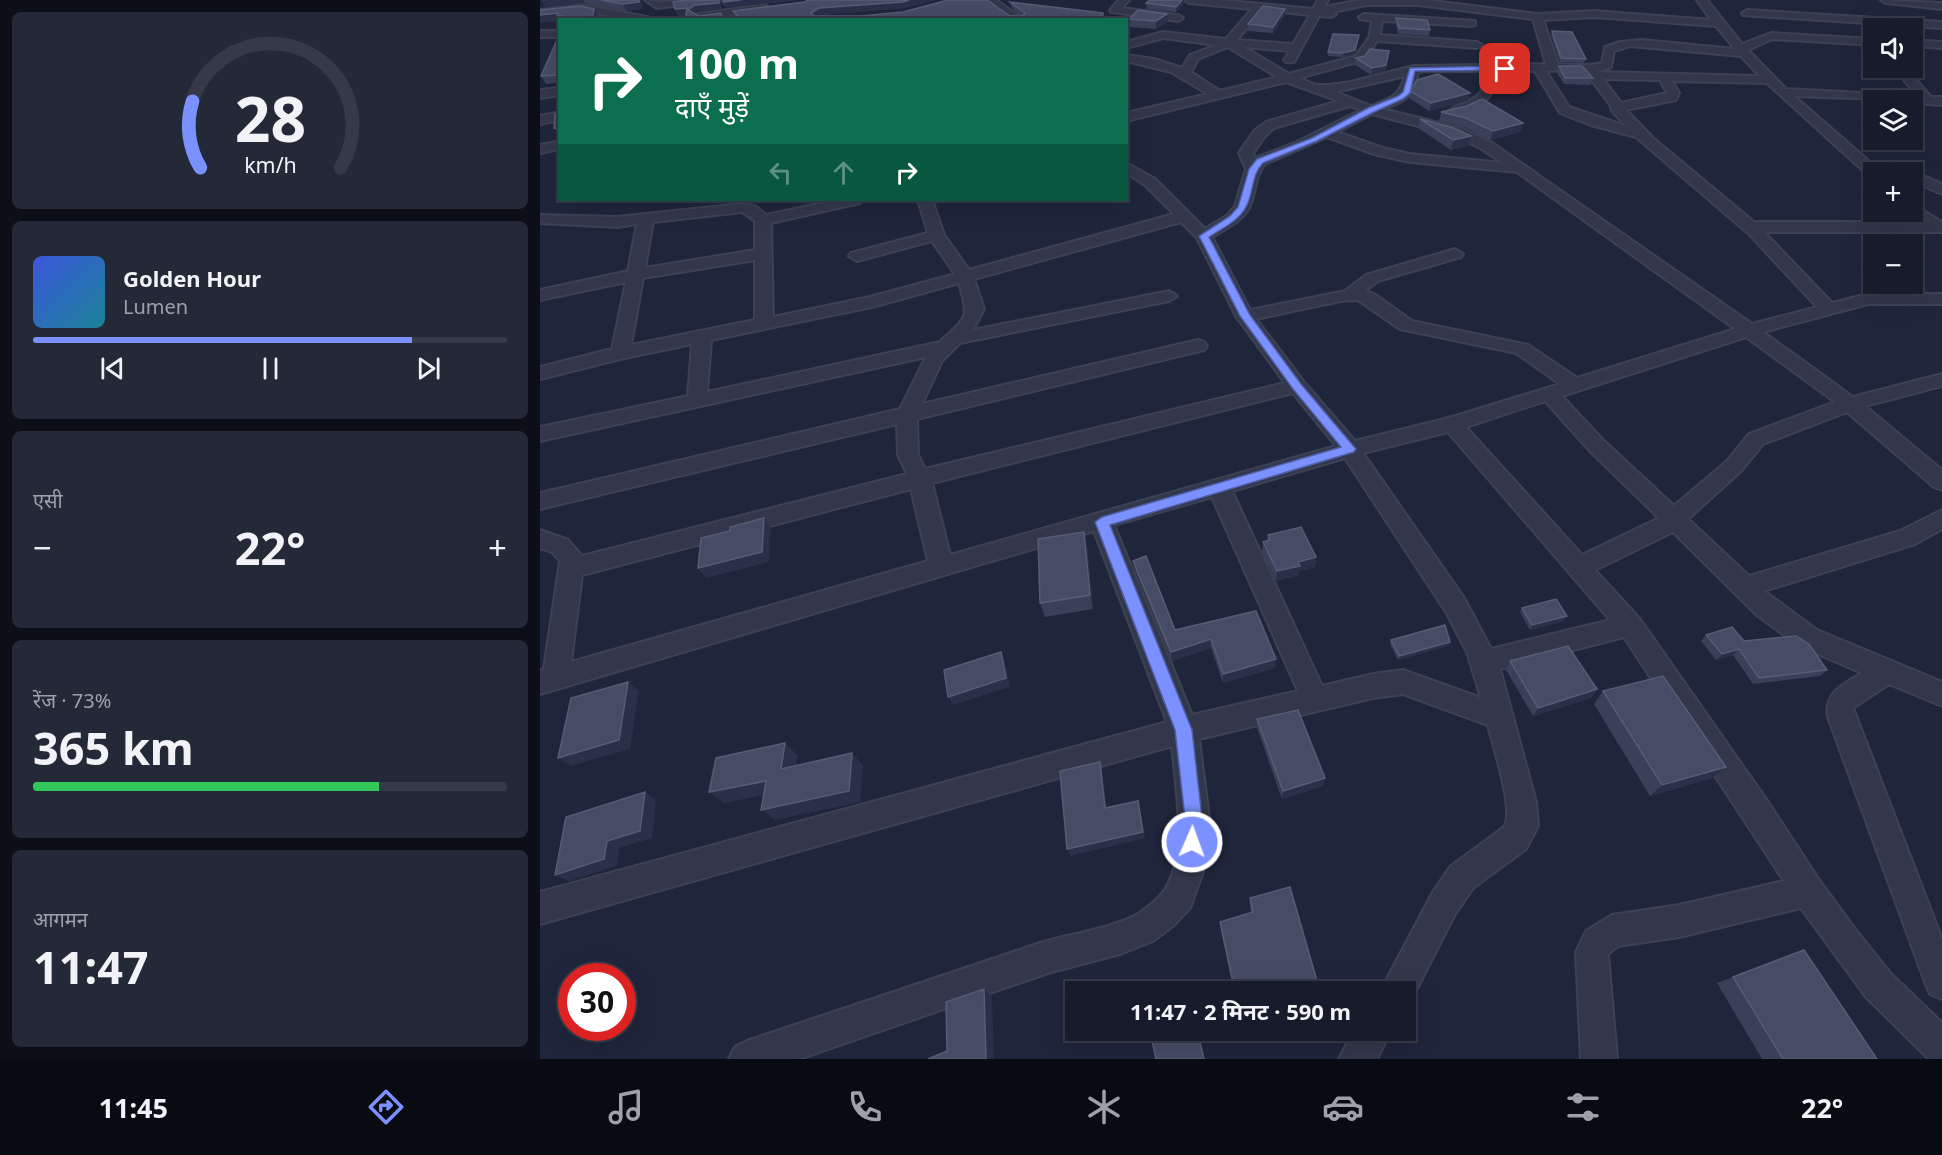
<!DOCTYPE html>
<html lang="hi">
<head>
<meta charset="utf-8">
<style>
  :root { --surface:#171c2c; --page:#242938; --text:#f1f3f6; --muted:#9ea1a9; --line:#363a48; --accent:#7a91ff }
  body { margin:0; font-family:"Noto Sans","Noto Sans Devanagari",sans-serif; background:var(--page); color:var(--text); height:100vh; display:flex; flex-direction:column; font-size:22px; white-space:nowrap }
  * { box-sizing:border-box; margin:0 }
  p { font-size:20px; color:var(--muted) }
  .icon { flex:none; width:33px; height:33px; fill:none; stroke:currentColor; stroke-width:2; stroke-linecap:round; stroke-linejoin:round }
  .map { position:relative; flex:1; overflow:hidden }
  .sheet { display:flex; flex-direction:column; gap:12px; padding:12px; background:#0d0f18; width:540px }
  .sheet>* { flex:none }
  .top-card { position:absolute; left:18px; top:18px; width:570px; height:183px; border-radius:0px; box-shadow:0 6px 24px #0002,0 0 0 2px var(--line); background:#0b6e4f; color:#fff; overflow:hidden }
  .buttons { position:absolute; left:1323px; top:18px; display:grid; gap:12px }
  .buttons a { display:grid; place-items:center; width:60px; height:60px; border-radius:0px; background:var(--surface); box-shadow:0 6px 24px #0002,0 0 0 2px var(--line); font-size:30px }
  .speed { position:absolute; left:18px; top:963px; display:flex; gap:12px; font-size:30px; font-weight:700; text-align:center }
  .speed>* { display:grid; place-content:center; width:78px; height:78px; border-radius:50%; background:var(--surface); box-shadow:0 6px 24px #0002,0 0 0 2px var(--line); line-height:1 }
  .speed .limit { border:9px solid #d22; background:#fff; color:#111 }
  .pin { position:absolute; display:grid; place-items:center; width:51px; height:51px; color:#fff; margin:-26px; border-radius:12px; box-shadow:0 3px 9px #0006 }
  .me { position:absolute; width:66px; margin:-33px; rotate:2deg; stroke-linejoin:round; filter:drop-shadow(0 0 4px #0008) }
  .turn { display:flex; align-items:center; gap:21px; height:126px; padding:0 18px; font-size:27px }
  .turn .icon { width:78px; height:78px; stroke-width:2.5 }
  .turn b { display:block; font-size:42px; line-height:51px }
  .lanes { display:flex; align-items:center; height:57px; padding:0 18px; background:#0003; justify-content:center; gap:30px; direction:ltr }
  .lanes .off { opacity:.35 }
  .big { font-size:45px; font-weight:700; line-height:1.1 }
  .sheet .card { flex:1; display:flex; flex-direction:column; justify-content:center; gap:9px; min-width:0; padding:0 21px; border-radius:9px; background:var(--page) }
  .sheet .dial { align-items:center; gap:0 }
  .dial svg { height:156px; overflow:visible; fill:none; stroke:var(--line); stroke-width:7; stroke-linecap:round; text-anchor:middle }
  .dial text { fill:var(--text); stroke:none }
  .song { display:flex; align-items:center; gap:18px }
  .cover { width:72px; height:72px; border-radius:9px; background:linear-gradient(135deg,hsl(230 70% 55%),hsl(190 70% 35%)) }
  .played { height:6px; border-radius:3px; background:linear-gradient(90deg,var(--accent) 80%,var(--line) 80%) }
  .keys { display:flex; justify-content:space-around; direction:ltr }
  .heat { display:flex; justify-content:space-between; align-items:center; font-size:33px; direction:ltr }
  .charge { height:9px; border-radius:4px; background:linear-gradient(90deg,#34c759 73%,var(--line) 0) }
  .trip { position:absolute; left:525px; top:981px; width:351px; height:60px; border-radius:0px; background:var(--surface); box-shadow:0 6px 24px #0002,0 0 0 2px var(--line); font-weight:700; line-height:60px; text-align:center }
  .tabs { display:flex; height:96px; justify-content:space-around; align-items:center; background:#090b12; color:var(--muted) }
  .tabs .icon { width:42px; height:42px }
  .tabs .current { color:var(--accent) }
  .tabs b { font-size:27px; color:var(--text) }
  main { display:flex; flex:1; min-height:0 }
  .map>svg:first-child { display:block }
  .lines { fill:none; stroke-linecap:round; stroke-linejoin:round }
  .street-casing { stroke:#3c4154; stroke-width:4 }
  .street { fill:#33374b; fill-rule:evenodd }
  .wall { fill:#39405a }
  .shaded-wall { fill:#293049 }
  .building { fill:#454c66; stroke:#565c75; stroke-width:1.5 }
  .route { fill:#7a91ff; stroke:#4f5ea6; stroke-width:1.5 }
</style>
</head>
<body>
<main>
<section class="sheet">
<div class="card dial"><svg viewBox="0 0 100 80">
<path d="M14 69A42 42 0 1 1 86 69"/>
<path d="M14 69A42 42 0 0 1 10 35" stroke="#7a91ff"/>
<text x="50" y="56" font-size="32" font-weight="700">28</text>
<text x="50" y="72" font-size="11">km/h</text>
</svg></div>
<div class="card">
<div class="song"><i class="cover"></i><div><b>Golden Hour</b><p>Lumen</p></div></div>
<div class="played"></div>
<div class="keys"><svg class="icon" aria-label="previous" viewBox="0 0 24 24"><path d="M18 5L8 12l10 7zM5 5v14"/></svg><svg class="icon" aria-label="pause" viewBox="0 0 24 24"><path d="M8 5v14M16 5v14"/></svg><svg class="icon" aria-label="next" viewBox="0 0 24 24"><path d="M6 5l10 7-10 7zM19 5v14"/></svg></div>
</div>
<div class="card"><p>एसी</p>
<div class="heat"><a>−</a><b class="big">22°</b><a>+</a></div>
</div>
<div class="card"><p>रेंज · 73%</p><b class="big">365 km</b><div class="charge"></div></div>
<div class="card"><p>आगमन</p><b class="big">11:47</b></div>
</section>
<div class="map">
<svg width="1402" height="1059" viewBox="0 0 1402 1059">
  <rect width="100%" height="100%" fill="#1f253b"/>
  <g class="lines">
    <g class="street-casing">
      <path id="street" d="M105 0 119 2 163 0 158 3 117 8Z
        M444 0H456L484 20H471Z
        M579 0H589L582 8 638 15 643 18 638 21 571 12 570 10Z
        M644 0H679L773 9 778 0H788L784 7 821 0H885L997 14 1054 11 1171 20 1157 0H1167L1202 44 1231 33 1334 39V45L1232 39 1208 50 1246 89 1377 96 1354 68H1366L1391 97H1402V105L1372 103V100L1254 96 1339 170 1341 172H1334V177L1329 176 1227 83 1132 81 1139 93 1136 100 1086 110 1113 138 1214 222H1380L1367 212H1372V204L1402 222V232H1224L1292 303 1328 294H1402V304H1328L1223 332 1313 397 1402 374V386L1325 406 1402 470V490L1394 487 1307 412 1223 444 1201 471 1148 519 1209 576 1360 531 1402 510V529L1375 544 1224 591 1277 630 1402 682V706L1349 684 1313 708 1402 939V999L1390 994 1385 982 1288 717C1283 693 1305 683 1322 673L1259 646 1218 616 1133 532 1055 570 1099 618 1228 802 1279 880 1315 929 1350 973 1402 1023V1059H1389L1326 997 1261 908 1139 937 1078 946 1068 954 1077 1059H1041L1036 952 1046 931 1072 915 1139 905 1244 881 1084 637 960 669 996 802 998 826 986 849 933 888 915 914 869 1004 866 1005V992H840L893 892 911 866 964 827C975 812 953 746 948 725L863 694 833 698 659 739 669 818 665 866 650 908 633 926 613 941 580 954 508 973 259 1059H189L195 1047 207 1041C304 1009 401 977 497 944 527 934 560 931 590 918 602 913 621 898 627 886 647 851 636 785 632 746L0 924V892L627 722 554 531 0 694V670L4 669 20 561 12 552 0 548V530L28 540 42 556 367 474 358 455 357 424 0 509V493L360 409 386 357 0 441V427L148 396 152 344 80 359 0 379V367L72 349 86 282 0 300V290L88 271 97 224 77 227 0 223V215L77 217 202 204 215 206 226 215 297 200H322L320 203 231 223 233 317 330 297 415 274 392 241 317 261 309 256 311 253 388 233 378 200H392L404 235 429 270 634 214 605 185 586 173V163L615 179 665 229 688 215 695 206 706 169 699 153 715 130 726 122 799 101 746 82 586 121V113L668 94 631 72 586 61V55L614 59 642 68 650 55 676 45 623 38 586 48V42L623 32 686 39 712 9 649 3ZM826 5H878L993 19 1006 64 873 66 811 82 789 85H776L759 78 824 60 837 41 937 48 942 45 937 42 840 35 842 21 931 26 935 25V21L824 14 819 17 820 19 832 21 829 38 816 56 749 74 704 47 750 51 744 60 746 62H754L779 16 791 17 796 14 793 12ZM722 10 770 15 753 44 697 40ZM1054 17 1176 26 1195 49 1102 40 1080 42 1065 47 1062 63C1048 67 1032 64 1018 64L1003 20ZM1090 46 1201 56 1220 76 1058 72 1071 67 1074 51ZM688 47 737 77 680 91 651 72 658 59ZM1041 70 1051 79 1071 106 1072 111 1086 126 1029 107 1006 71ZM883 71H944L941 92C932 103 919 103 909 111L915 115C939 109 958 98 955 71H995L1020 113 1051 125 1096 137 1209 234 1277 307 1212 324 952 143 923 129 843 109C868 100 870 99 878 73ZM865 76C858 98 852 97 831 106L795 92ZM1063 79 1120 80 1127 93 1081 103ZM810 106 821 110 757 142 715 158 713 153 725 136 734 128ZM832 114 913 135 942 149 963 163 870 154 843 148 797 132ZM787 137 834 154 870 162 977 172 1195 329 1037 378 988 345 872 321 834 294 825 291 838 281 921 257 923 254 915 249 826 275 805 291 710 310 672 237C685 229 701 222 709 208 716 194 714 176 725 164ZM202 212 215 221V250L105 268 113 222ZM641 222 657 238 696 316 745 383 385 469 378 455 377 419 664 350 667 346 664 342 658 340 382 404 402 361 420 343 629 301 637 296 629 291 433 330 444 309 434 279ZM215 260V320L91 345 103 278ZM419 283C430 320 426 317 400 342L167 392 171 340 332 307ZM818 300 860 329 976 353 1020 384 909 418 815 441 764 382 716 319 801 301ZM1206 337 1295 402 1209 434 1187 461 1134 506 1064 441 1022 396ZM753 393 796 446 410 555 392 483ZM1005 401 1050 451 1119 518 1042 555 926 427ZM908 432 1070 620 951 649 924 598 823 453ZM805 458 906 612 927 652 941 698 863 670 833 674 782 686 692 491ZM371 489 388 561 31 662 42 575ZM672 497 758 691 652 715 574 525Z
        M1341 0 1402 3V9L1346 3Z
        M45 5 107 17 112 20H89L45 11 0 16V10Z
        M224 5 227 6V10L162 20 153 17 158 14Z
        M1207 10 1402 22V28L1203 15 1202 13Z
        M0 31H20V37H0Z
        M1372 40 1402 42V48L1372 46Z
        M20 88V95L0 98V90Z
        M20 112V120L0 124V116Z
        M20 141V149L0 153V145Z
        M1372 171 1402 184V194L1372 181V172H1367Z
        M814 1030H851L837 1059H799Z"/>
    </g>
    <use href="#street" class="street"/>
  </g>
  <path class="wall" d="M2 0H101L102 9 86 11 45 3 5 7Z
    M147 0H257L187 8 180 1 182 9 158 12 155 14 159 16 181 13 184 20H145L146 15 138 16 135 9Z
    M470 2 563 13 564 20H198L193 11 365 8 281 15 279 16H481L472 8Z
    M606 3H644L636 12 607 9Z
    M745 9V15L733 33 708 31V24Z
    M627 14 628 22 616 29 589 27V19Z
    M856 18 890 30 889 36 858 34 856 24Z
    M1012 31 1046 59 1044 63 1020 62 1011 35Z
    M20 33V136L14 128 17 112V83L6 84 1 76Z
    M819 35 815 54 802 57 788 56V52Z
    M849 51 845 71 831 75 815 65 816 58Z
    M1019 66 1053 78 1051 85 1024 84 1017 73Z
    M870 91 930 93 928 101 889 111 869 98Z
    M901 112 983 123 981 132 950 140 924 127 899 121Z
    M880 119 931 136 929 145 911 150 878 128Z
    M728 535 776 557 775 567 759 571V575L736 581 722 552 723 542 727 541Z
    M547 546 553 609 505 617 500 603Z
    M593 561 635 630 716 611 735 668 683 683 671 648 632 661 595 570Z
    M982 608 1024 621 990 630 980 612Z
    M1166 635 1204 641 1287 670 1280 676 1213 684 1193 655 1176 660 1161 641Z
    M851 640 908 646 858 660 850 644Z
    M970 661 1057 689 1051 698 993 716 966 670Z
    M1063 691 1172 778 1110 796 1054 704Z
    M717 719 783 786 742 799 717 728Z
    M710 898 777 981 774 988 761 992H694L681 930 680 922 711 913 710 907Z
    M1193 977 1337 1059H1222L1177 983Z"/>
  <path class="shaded-wall" d="M7 0H43L45 3 5 7 2 1Z
    M99 0H101L102 9 86 11 83 4Z
    M180 0 182 9 158 12 151 16 150 14 138 16 135 9Z
    M201 0H257L187 8 184 2Z
    M369 0H397L365 8 281 15 274 20 271 13 279 8Z
    M642 0H644V3L636 12V7Z
    M54 9 58 16 57 20H52Z
    M745 9V15L733 33V27Z
    M18 13 21 16 19 21 0 23V15Z
    M627 14 628 22 616 29V21Z
    M563 15 564 20H544Z
    M819 35 815 54 802 57 803 53Z
    M849 51 845 71 831 75 832 68Z
    M930 93 928 101 889 111 891 103Z
    M983 123 981 132 950 140 953 131Z
    M931 136 929 145 911 150 913 140Z
    M224 518 231 528 229 562 166 578 158 568Z
    M544 532 547 546 553 609 550 595Z
    M776 557 775 567 759 571V575L736 581 737 571 758 562Z
    M1027 616 1024 621 990 630 992 625Z
    M671 639V648L632 661 631 652Z
    M910 642 908 646 858 660 859 656Z
    M1199 649 1193 655 1176 660 1182 654Z
    M461 652 465 661 470 687 413 705 408 697Z
    M736 659 735 668 683 683V674Z
    M88 682 99 691 90 749 31 766 18 758Z
    M1057 689 1051 698 993 716 998 708Z
    M245 743 258 755 254 780 241 769Z
    M312 753 323 765 320 802 235 820 221 810Z
    M560 762 562 770 568 816 565 808Z
    M1186 767 1172 778 1110 796 1122 785Z
    M785 778 783 786 742 799 743 791Z
    M226 781 239 792 184 803 169 792Z
    M105 792 116 800 112 838 79 848 77 866 29 881 15 875 67 841Z
    M598 801 605 838 531 856 527 849Z
    M777 981 774 988 761 992H741Z
    M444 989 452 995 454 1059H446Z"/>
  <path class="building" d="M61 0H99V2L83 4Z
    M147 0H179V3L155 5 148 10 159 16 181 13 183 20H145L147 8 135 9 133 2Z
    M183 0H201L184 2Z
    M267 0H369L363 2 279 8 271 13 274 16H321L363 12 408 0H447L470 16H483L485 13 470 2 563 13V15L544 20H285L283 18 284 20H201L193 11 265 2Z
    M610 0H642L636 7 606 3Z
    M41 6 54 9 52 20H20V23L17 22 21 16H17L18 13 0 15V10Z
    M723 6 745 9 733 27 708 24Z
    M598 10 627 14 616 21 589 19Z
    M856 18 887 20 890 30 859 28Z
    M1012 31 1032 32 1046 59 1021 58Z
    M20 33V129L14 128 15 114 17 112 18 75 1 76Z
    M793 34 819 35 815 50 803 53 788 52Z
    M830 49 849 51 846 65 832 68 816 58 825 56Z
    M1019 66H1042L1053 78H1025Z
    M898 74 930 93 891 103 870 91 877 80Z
    M942 99 983 123 953 131 926 118 901 112 927 106Z
    M880 119 914 128 931 136 913 140Z
    M224 518 222 552 158 568 161 538 190 531V527Z
    M761 527 776 557 758 562 760 566 737 571 723 542 730 540 728 535Z
    M544 532 550 595 500 603 498 539Z
    M606 556 635 630 716 611 736 659 683 674 671 639 631 652 593 561Z
    M1016 599 1027 616 992 625 982 608Z
    M905 625 910 642 859 656 851 640Z
    M1192 627 1204 641 1256 636 1269 644 1287 670 1219 678 1199 649 1182 654 1166 635Z
    M1028 646 1057 689 998 708 970 661Z
    M461 652 466 678 408 697 404 670Z
    M1123 676 1186 767 1122 785 1063 691Z
    M88 682 79 740 18 758 31 698Z
    M758 710 785 778 743 791 717 719Z
    M245 743 241 769 312 753 309 791 221 810 226 781 169 792 176 758Z
    M560 762 565 808 598 801 603 832 527 849 520 771Z
    M105 792 100 831 67 841 64 859 15 875 26 817Z
    M750 887 777 981 741 992H695L680 922 713 912 710 898Z
    M1264 950 1337 1059H1243L1193 977Z
    M444 989 446 1059H388L407 1051 406 1002Z
    M639 1030H657L664 1059H616L612 1041Z"/>
  <path class="route" d="M965 66 967 70 875 71 870 93 863 99 834 112 777 141 723 163C711 175 714 193 706 207 699 221 681 229 669 237L710 315 761 384 816 449 814 452 570 525 652 730 662 818 658 848 652 851 645 848 643 842 645 818 635 730 555 522 562 517 801 447 753 389 700 316 659 236 690 216 698 207 709 169 717 159 772 138 828 108 858 96 863 92 870 68Z"/>
</svg>
<div class="buttons">
<a><svg class="icon" aria-label="sound" viewBox="0 0 24 24"><path d="M4 9h4l5-4v14l-5-4H4zM17 9q2 3 0 6"/></svg></a>
<a><svg class="icon" aria-label="layers" viewBox="0 0 24 24"><path d="M12 4l9 5-9 5-9-5zM3 14l9 5 9-5"/></svg></a>
<a>+</a>
<a>−</a>
</div>
<div class="speed"><div class="limit">30</div></div>
<div class="pin" style="left:965px;top:69px;background:#d93025"><svg class="icon" aria-label="arrive" viewBox="0 0 24 24"><path d="M6 21V4h12l-3 4 3 4H6"/></svg></div>
<svg class="me" style="left:652px;top:842px" viewBox="-20 -20 40 40"><circle r="17" fill="#7a91ff" stroke="#fff" stroke-width="3"/><path d="M0-11L8 9 0 5-8 9z" fill="#fff"/></svg>
<div class="trip">11:47 · 2 मिनट · 590 m</div>
<div class="top-card">
<div class="turn"><svg class="icon" aria-label="right" viewBox="0 0 24 24"><path d="M7 20v-9h11M14 6l5 5-5 5"/></svg><div><b>100 m</b>दाएँ मुड़ें</div></div>
<div class="lanes"><svg class="icon off" aria-label="left" viewBox="0 0 24 24"><path d="M17 20v-9H6M10 6l-5 5 5 5"/></svg><svg class="icon off" aria-label="ahead" viewBox="0 0 24 24"><path d="M12 20V5M6 11l6-6 6 6"/></svg><svg class="icon" aria-label="right" viewBox="0 0 24 24"><path d="M7 20v-9h11M14 6l5 5-5 5"/></svg></div>
</div>
</div>
</main>
<nav class="tabs">
<b>11:45</b>
<svg class="icon current" aria-label="directions" viewBox="0 0 24 24"><path d="M12 3l9 9-9 9-9-9zM9 14v-3h6M13 9l2 2-2 2"/></svg>
<svg class="icon" aria-label="music" viewBox="0 0 24 24"><path d="M9 18V5l10-2v13"/><circle cx="6" cy="18" r="3"/><circle cx="16" cy="16" r="3"/></svg>
<svg class="icon" aria-label="phone" viewBox="0 0 24 24"><path d="M5 4h4l2 5-3 2q2 4 5 5l2-3 5 2v4C11 20 4 13 5 4z"/></svg>
<svg class="icon" aria-label="climate" viewBox="0 0 24 24"><path d="M12 3v18M4 7l16 10M4 17L20 7"/></svg>
<svg class="icon" aria-label="car" viewBox="0 0 24 24"><path d="M5 17H2v-5l4-1 3-4h7l3 4 3 1v5h-3M9 17h6M6 11h13"/><circle cx="7" cy="17" r="2"/><circle cx="17" cy="17" r="2"/></svg>
<svg class="icon" aria-label="filters" viewBox="0 0 24 24"><path d="M4 7h16M4 17h16"/><circle cx="9" cy="7" r="2"/><circle cx="15" cy="17" r="2"/></svg>
<b>22°</b>
</nav>
</body>
</html>
